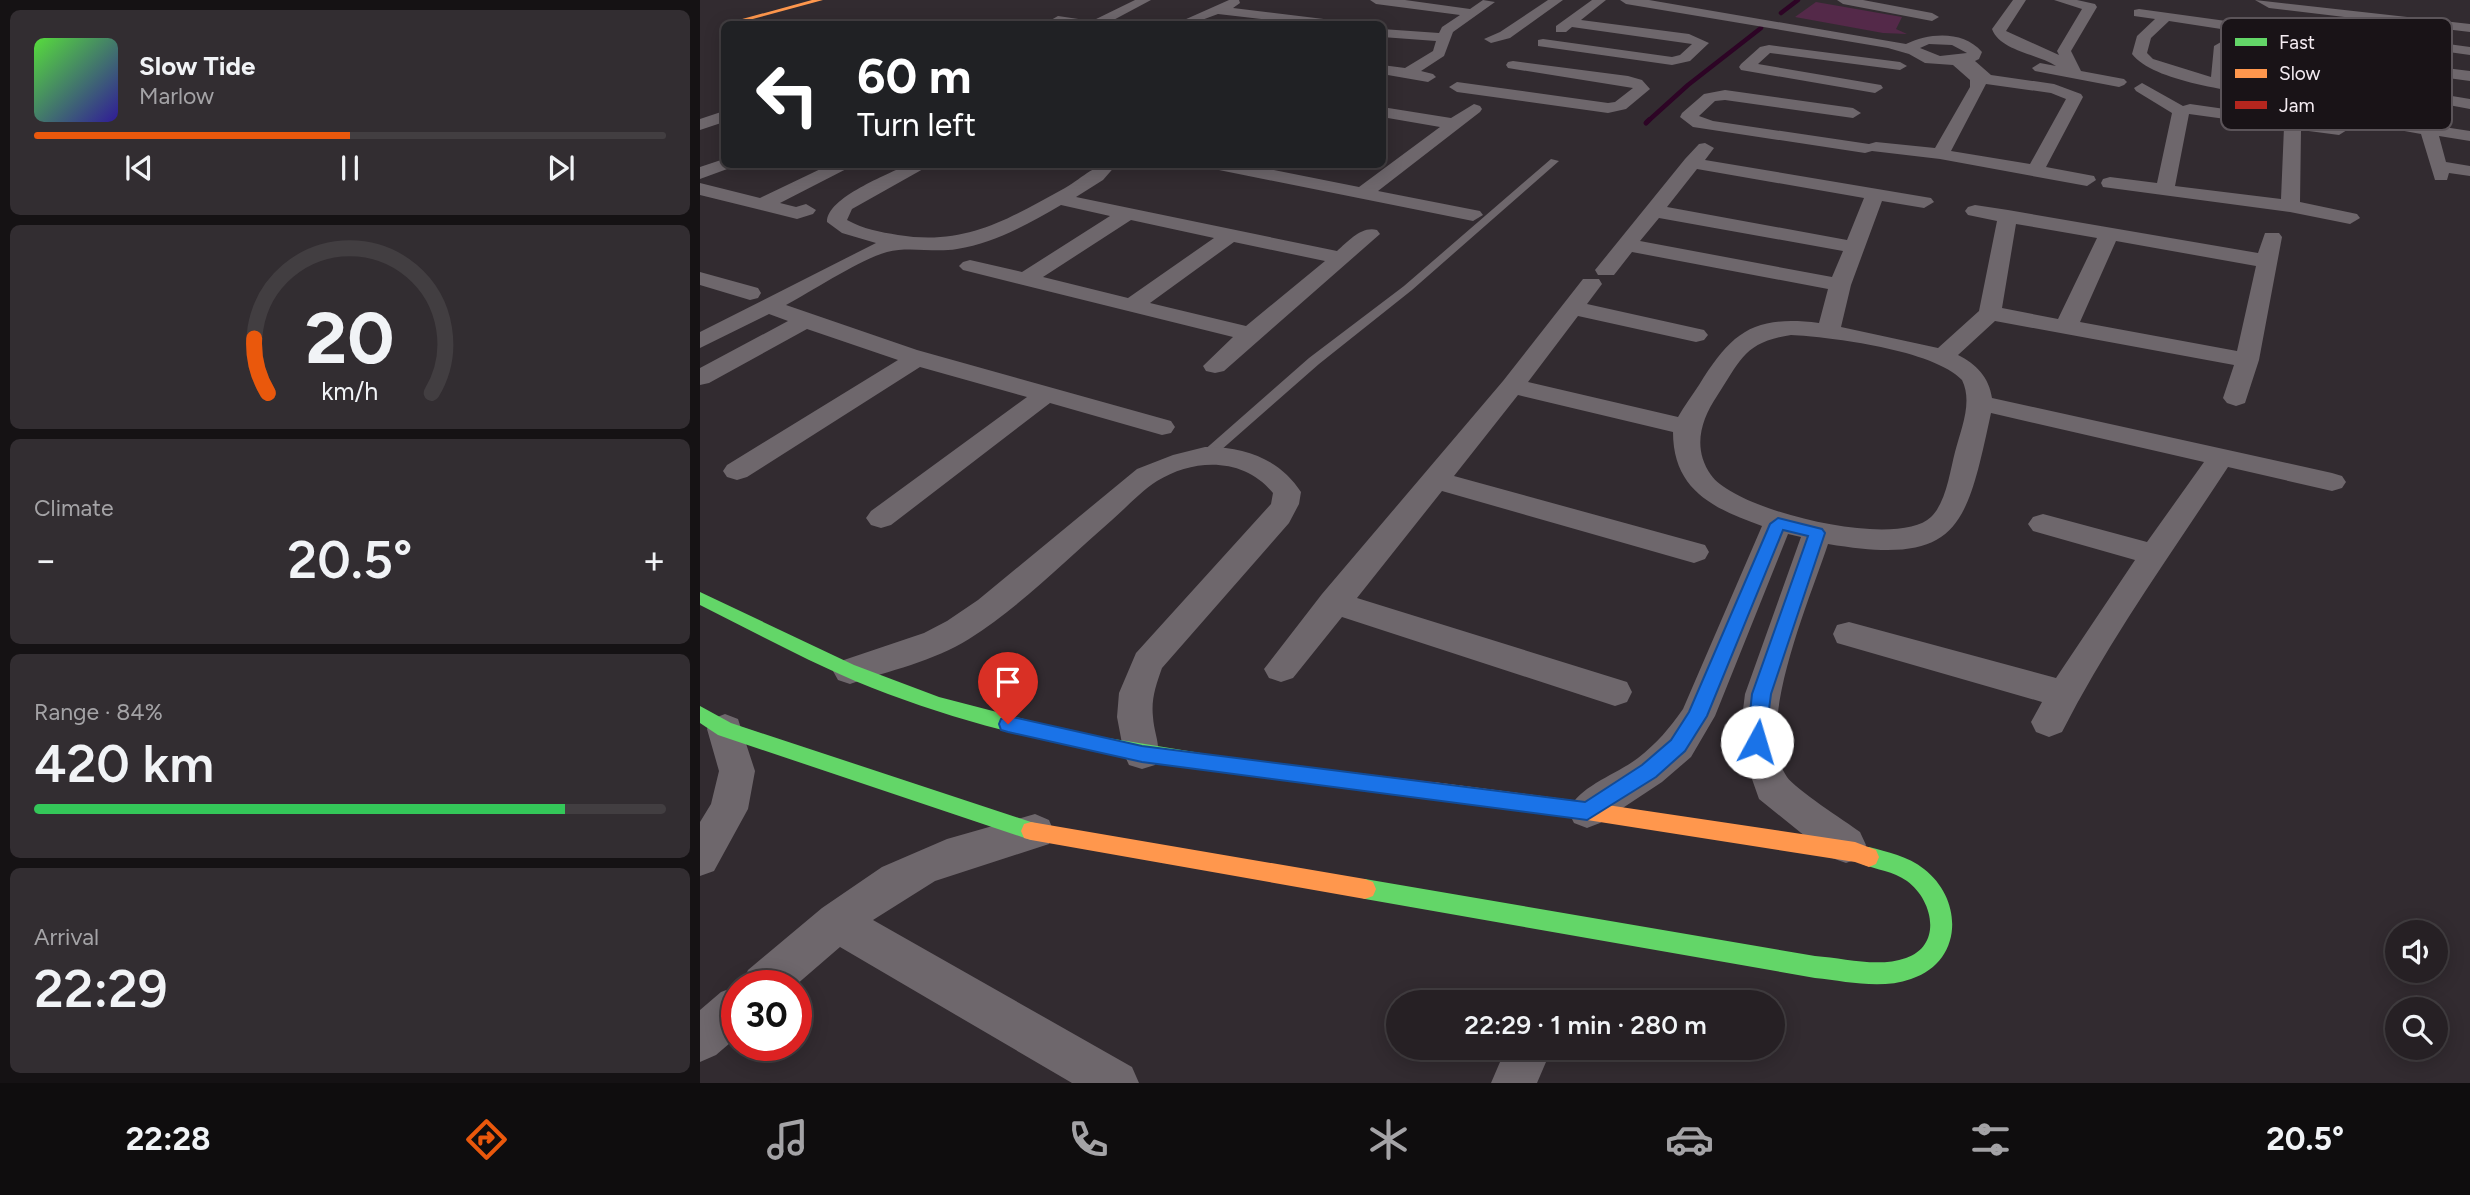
<!DOCTYPE html>
<html lang="en">
<head>
<meta charset="utf-8">
<style>
  :root { --surface:#262024; --page:#322d31; --text:#f1f3f6; --muted:#a4a3a6; --line:#423e41; --accent:#ea580c }
  body { margin:0; font-family:Figtree,sans-serif; background:var(--page); color:var(--text); height:100vh; display:flex; flex-direction:column; font-size:26px; white-space:nowrap }
  * { box-sizing:border-box; margin:0 }
  p { font-size:23px; color:var(--muted) }
  .icon { flex:none; width:38px; height:38px; fill:none; stroke:currentColor; stroke-width:2; stroke-linecap:round; stroke-linejoin:round }
  .map { position:relative; flex:1; overflow:hidden }
  .drawer { display:flex; flex-direction:column; gap:10px; padding:10px; background:#151214; width:700px }
  .drawer>* { flex:none }
  .hud { position:absolute; left:21px; top:21px; width:665px; height:147px; border-radius:10px; box-shadow:0 4px 18px #0003,0 0 0 2px var(--line); background:#202124; color:#fff; overflow:hidden }
  .buttons { position:absolute; left:1685px; top:920px; display:grid; gap:14px }
  .buttons a { display:grid; place-items:center; width:63px; height:63px; border-radius:50%; background:var(--surface); box-shadow:0 4px 18px #0003,0 0 0 2px var(--line); font-size:35px }
  .speed { position:absolute; left:21px; top:970px; display:flex; gap:14px; font-size:35px; font-weight:700; text-align:center }
  .speed>* { display:grid; place-content:center; width:91px; height:91px; border-radius:50%; background:var(--surface); box-shadow:0 4px 18px #0003,0 0 0 2px var(--line); line-height:1 }
  .speed .limit { border:10px solid #d22; background:#fff; color:#111 }
  .pin { position:absolute; display:grid; place-items:center; width:60px; height:60px; color:#fff; margin:-72px -30px; border-radius:50% 50% 50% 0; rotate:-45deg; box-shadow:0 0 7px #0007 }
  .pin .icon { rotate:45deg }
  .me { position:absolute; width:77px; margin:-38px; rotate:6deg; stroke-linejoin:round; filter:drop-shadow(0 0 5px #0008) }
  .turn { display:flex; align-items:center; gap:24px; height:147px; padding:0 21px; font-size:32px }
  .turn .icon { width:91px; height:91px; stroke-width:2.5 }
  .turn b { display:block; font-size:49px; line-height:60px }
  .big { font-size:52px; font-weight:600; line-height:1.1 }
  .drawer .tile { flex:1; display:flex; flex-direction:column; justify-content:center; gap:10px; min-width:0; padding:0 24px; border-radius:10px; background:var(--page) }
  .drawer .dial { align-items:center; gap:0 }
  .dial svg { height:182px; overflow:visible; fill:none; stroke:var(--line); stroke-width:7; stroke-linecap:round; text-anchor:middle }
  .dial text { fill:var(--text); stroke:none }
  .song { display:flex; align-items:center; gap:21px }
  .cover { width:84px; height:84px; border-radius:10px; background:linear-gradient(135deg,hsl(110 70% 55%),hsl(250 70% 35%)) }
  .played { height:7px; border-radius:4px; background:linear-gradient(90deg,var(--accent) 50%,var(--line) 50%) }
  .keys { display:flex; justify-content:space-around; direction:ltr }
  .heat { display:flex; justify-content:space-between; align-items:center; font-size:38px; direction:ltr }
  .charge { height:10px; border-radius:5px; background:linear-gradient(90deg,#34c759 84%,var(--line) 0) }
  .trip { position:absolute; left:686px; top:990px; width:399px; height:70px; border-radius:35px; background:var(--surface); box-shadow:0 4px 18px #0003,0 0 0 2px var(--line); font-weight:600; line-height:70px; text-align:center }
  .menu { display:flex; height:112px; justify-content:space-around; align-items:center; background:#0f0d0e; color:var(--muted) }
  .menu .icon { width:49px; height:49px }
  .menu .selected { color:var(--accent) }
  .menu b { font-size:32px; color:var(--text) }
  main { display:flex; flex:1; min-height:0 }
  .map>svg:first-child { display:block }
  .green { fill:#542949 }
  .lines { fill:none; stroke-linecap:round; stroke-linejoin:round }
  .stream-far1 { stroke:#2d0425; stroke-width:4.5 }
  .stream { stroke:#2d0425; stroke-width:5 }
  .lane { fill:#6e676c; fill-rule:evenodd }
  .street { fill:#6e676c; fill-rule:evenodd }
  .fast { fill:#63d668; fill-rule:evenodd }
  .slow { fill:#ff974d; fill-rule:evenodd }
  .jam { fill:#b3261e; fill-rule:evenodd }
  .route { fill:#1a73e8; stroke:#114b97; stroke-width:2 }
  .key { fill:#191317; stroke:#5b5459; stroke-width:2 }
  .key-label { font-size:19px; fill:#f5ecf2 }
</style>
</head>
<body>
<main>
<section class="drawer">
<div class="tile">
<div class="song"><i class="cover"></i><div><b>Slow Tide</b><p>Marlow</p></div></div>
<div class="played"></div>
<div class="keys"><svg class="icon" aria-label="previous" viewBox="0 0 24 24"><path d="M18 5L8 12l10 7zM5 5v14"/></svg><svg class="icon" aria-label="pause" viewBox="0 0 24 24"><path d="M8 5v14M16 5v14"/></svg><svg class="icon" aria-label="next" viewBox="0 0 24 24"><path d="M6 5l10 7-10 7zM19 5v14"/></svg></div>
</div>
<div class="tile dial"><svg viewBox="0 0 100 80">
<path d="M14 69A42 42 0 1 1 86 69"/>
<path d="M14 69A42 42 0 0 1 8 45" stroke="#ea580c"/>
<text x="50" y="56" font-size="32" font-weight="700">20</text>
<text x="50" y="72" font-size="11">km/h</text>
</svg></div>
<div class="tile"><p>Climate</p>
<div class="heat"><a>−</a><b class="big">20.5°</b><a>+</a></div>
</div>
<div class="tile"><p>Range · 84%</p><b class="big">420 km</b><div class="charge"></div></div>
<div class="tile"><p>Arrival</p><b class="big">22:29</b></div>
</section>
<div class="map">
<svg width="1770" height="1083" viewBox="0 0 1770 1083">
  <rect width="100%" height="100%" fill="#322b30"/>
  <path class="green" d="M1116 2 1202 17 1196 29 1207 34 1183 33 1095 17Z"/>
  <g class="lines">
    <path class="stream-far1" d="M1081 13 1098 0
      M947 122 988 85 1061 28"/>
    <path class="stream" d="M946 123 949 120"/>
    <path class="lane" d="M851 159 859 161 712 290 619 364 512 458H502L500 455 502 452 609 358 704 286Z"/>
    <path class="street" d="M435 0H451L406 24H362L351 20 358 16 392 21Z
      M529 0H539L540 3 533 8 632 20 639 24H603L518 14 491 24 484 20Z
      M670 0H705L770 9 783 0 795 2 753 32 744 56 721 71 733 74 736 77 728 82 682 74V65L705 68 733 51 736 41 682 37V29L739 33 742 27 760 15 676 4Z
      M848 0H863L810 38 791 43 784 39 800 32Z
      M892 0H906L881 20 989 34 1009 43 990 61 972 65 838 46V40L843 39 972 57 980 55 992 44 872 27 866 32H856V26Z
      M920 0H949L1206 44C1229 33 1263 30 1282 52L1279 59 1275 61 1291 75 1354 84 1381 94 1383 97 1346 167 1394 176 1396 180 1387 186 1240 159 1172 151 1165 153 993 127 980 117 982 113 1004 94 1025 90 1153 108 1161 113 1153 118 1025 100 1015 101 999 116 1013 121 1169 144 1176 142 1235 148 1270 87V80L1253 65 1225 63 1209 54 1188 48 926 4ZM1229 44 1252 45 1267 53 1240 56 1220 48ZM1286 84 1351 93 1366 99 1330 164 1251 151Z
      M1137 0H1163L1232 13 1239 17 1232 21 1143 4Z
      M1313 0H1326L1306 31 1359 55 1357 51 1382 9 1354 0H1377L1395 4 1397 7 1371 51 1381 71 1424 79 1427 82 1424 85 1419 87 1335 71 1332 68 1340 63 1356 66C1338 54 1300 51 1292 29Z
      M1555 0 1770 24V32L1569 8Z
      M1439 9 1636 36V42L1602 40 1601 90 1638 97 1640 100 1632 105C1585 96 1460 90 1432 54L1437 36 1455 19 1434 16V10ZM1469 21 1586 39 1585 88 1526 80 1528 46 1521 42 1514 46 1511 77 1453 59 1447 53 1451 38Z
      M1682 35 1770 47V55L1677 42V36Z
      M1069 45 1200 62 1207 66 1200 70 1070 53 1058 64 1181 85 1183 88 1175 93 1041 70 1039 67 1041 64 1060 47Z
      M813 61 928 76 942 80 950 89 926 109 908 113 757 92 749 87 757 82 908 103 915 102 933 88 808 68 806 65 808 62Z
      M1688 61 1770 71V81L1733 76 1740 94 1770 99V109L1727 101 1717 73 1683 68 1681 65 1683 62Z
      M1442 83 1483 106 1490 104 1645 126 1647 130 1639 135 1601 130 1600 202 1657 214 1660 218 1650 224 1590 212 1403 187 1401 183 1403 179 1410 177 1457 183 1472 113 1436 91 1434 88ZM1489 114 1584 127 1581 199 1475 186Z
      M774 104 780 106 782 109 780 112 678 191 780 211 783 215 773 221 514 169 505 164H544L659 187 740 127 682 117V107L751 118Z
      M24 111V122L0 130V119Z
      M1705 121 1770 131V141L1739 136 1746 162 1770 166V176L1749 173 1747 180H1735L1721 134 1699 130 1697 126Z
      M1005 143 1014 148 1005 160 1231 198 1234 202 1224 208 1182 201 1151 285 1141 327 1238 348 1279 311 1297 221 1268 215 1265 211 1268 207 1275 205 1308 210 1558 253 1565 233H1579L1582 237 1559 360 1545 403 1536 406 1527 403 1523 398 1534 365 1295 321 1258 355C1276 364 1289 377 1292 398L1632 473 1642 476 1646 482 1642 488 1632 491 1528 467C1471 554 1409 640 1362 732L1349 737 1336 732 1331 722 1342 702 1137 643 1133 634 1137 625 1149 622 1356 678 1435 560 1333 531 1328 524 1333 517 1343 514 1447 542 1504 462 1291 413C1266 529 1259 566 1128 544 1111 597 1053 728 1087 777 1095 789 1145 821 1160 832L1166 845 1160 858 1146 863 1132 858 1059 799 1039 742 1045 694 1101 537 1088 534 1015 716 991 757 962 782 900 823 887 828 874 823 868 811C880 785 916 775 938 758 957 743 969 729 983 709L1062 526C1015 509 973 491 973 432L818 395 754 476 1005 545 1009 552 1005 559 994 563 742 491 657 598 927 682 932 692 927 702 915 706 642 617 593 678 581 682 569 678 564 669 622 594 803 381 883 279H899L902 284 887 304 1004 330 1008 335 1004 340 996 342 878 316 828 382 978 417C984 406 992 396 999 385 1032 332 1053 315 1119 323L1128 289 932 252 914 275H898L895 270 985 159 999 144ZM997 169 1164 198 1147 240 967 207ZM959 218 1143 251 1132 277 940 241ZM1316 224 1397 238 1358 319 1302 308ZM1416 241 1556 266 1537 351 1380 322ZM1091 335C1131 337 1234 350 1262 380 1273 402 1261 429 1255 452 1250 471 1246 503 1231 517 1197 550 1036 511 1011 475 992 448 1001 420 1017 396 1041 360 1044 342 1091 335Z
      M24 159V164H33L30 168 0 179V167Z
      M131 164H156L80 203 96 207 106 204 116 210 113 214 97 219 0 195V183L60 198Z
      M208 164H232L152 209 147 220C163 229 180 232 198 235 266 246 308 219 365 188 386 176 392 164 417 164L403 180 376 197 637 251C649 241 661 226 677 230L680 234 524 371 515 373 506 371 503 366 533 337 263 270 259 266 263 262 270 260 322 272 410 216 361 205C328 224 295 243 257 249 233 253 210 246 187 252 159 260 114 290 86 305L217 350 471 421 475 427 471 433 462 435 350 403 191 525 181 528 171 525 166 518 171 511 327 397 220 367 47 477 37 480 27 477 23 471 27 465 198 360 107 329 9 383 0 385V368L88 321 69 314 0 348V332L176 243 142 233 127 222C127 197 188 175 208 164ZM431 220 514 238 428 298 343 277ZM534 242 625 261 546 326 450 303Z
      M0 272 58 288 61 293 58 298 50 300 0 285Z
      M505 447C543 446 580 459 601 492L599 504 589 523 462 668C456 685 451 699 453 717 454 735 463 748 455 765L442 769 429 765 424 754 417 717 419 693 436 653 571 504 573 493C544 457 494 458 457 481 441 491 427 507 412 520 366 560 321 606 269 639 234 661 189 671 150 684L138 680 133 671 138 662 224 633 247 621 278 600 437 469 473 455Z
      M25 714 38 719 55 771 48 809 14 871 0 876V822L11 804 19 771 7 729 12 719Z
      M335 814 349 820 354 832 349 844 235 881 173 920 432 1067 439 1083H372L140 947 96 985H41L48 970 122 908 182 867 247 839Z
      M37 986V1037L16 1055 0 1062V1010L21 992Z
      M806 1048H852L837 1083H791Z"/>
    <path class="fast" d="M0 592 154 665 239 697 377 733 519 756 526 758 529 764 526 770 519 772C406 756 295 734 188 694 123 670 62 636 0 605Z
      M0 706 31 723 331 822 338 824 341 831 338 838 331 840 18 735 0 723Z
      M1169 847C1187 852 1208 856 1224 869 1264 900 1263 962 1211 979 1180 990 1146 981 1115 978L665 899 657 896 654 889 657 882 665 879 1115 956C1144 958 1178 968 1206 958 1243 945 1233 900 1207 881 1193 871 1177 870 1162 864L1159 857 1162 850Z"/>
    <path class="slow" d="M112 0H123L34 24H24Z
      M733 782 887 802 1155 842 1176 850 1179 857 1176 864 1169 867 1155 862 887 820 733 800 726 797 723 791 726 785Z
      M331 822 665 879 673 882 676 889 673 896 665 899 331 840 324 838 321 831 324 824Z"/>
    <path class="jam" d="M519 756 733 782 740 785 743 791 740 797 733 800 519 772 512 770 509 764 512 758Z"/>
  </g>
  <path class="route" d="M1078 518 1122 529 1125 533 1071 694 1064 748 1057 750 1050 748 1047 742 1052 694 1108 536 1083 530 1007 716 985 751 956 777 887 820 442 762 308 732 301 730 299 724 301 719 308 716 442 746 885 802 942 765 971 740 989 712 1070 524Z"/>
  <rect x="1521" y="18" width="231" height="112" rx="10" class="key"/>
  <rect x="1535" y="38" width="32" height="8" fill="#63d668"/>
  <rect x="1535" y="69" width="32" height="9" fill="#ff974d"/>
  <rect x="1535" y="101" width="32" height="8" fill="#b3261e"/>
  <g class="key-label">
    <text x="1579" y="49">Fast</text>
    <text x="1579" y="80">Slow</text>
    <text x="1579" y="112">Jam</text>
  </g>
</svg>
<div class="buttons">
<a><svg class="icon" aria-label="sound" viewBox="0 0 24 24"><path d="M4 9h4l5-4v14l-5-4H4zM17 9q2 3 0 6"/></svg></a>
<a><svg class="icon" aria-label="search" viewBox="0 0 24 24"><circle cx="10" cy="10" r="6"/><path d="M15 15l6 6"/></svg></a>
</div>
<div class="speed"><div class="limit">30</div></div>
<div class="pin" style="left:308px;top:724px;background:#d93025"><svg class="icon" aria-label="arrive" viewBox="0 0 24 24"><path d="M6 21V4h12l-3 4 3 4H6"/></svg></div>
<svg class="me" style="left:1057px;top:742px" viewBox="-20 -20 40 40"><circle r="19" fill="#fff"/><path d="M0-13L10 11 0 6-10 11z" fill="#1a73e8"/></svg>
<div class="trip">22:29 · 1 min · 280 m</div>
<div class="hud">
<div class="turn"><svg class="icon" aria-label="left" viewBox="0 0 24 24"><path d="M17 20v-9H6M10 6l-5 5 5 5"/></svg><div><b>60 m</b>Turn left</div></div>
</div>
</div>
</main>
<nav class="menu">
<b>22:28</b>
<svg class="icon selected" aria-label="directions" viewBox="0 0 24 24"><path d="M12 3l9 9-9 9-9-9zM9 14v-3h6M13 9l2 2-2 2"/></svg>
<svg class="icon" aria-label="music" viewBox="0 0 24 24"><path d="M9 18V5l10-2v13"/><circle cx="6" cy="18" r="3"/><circle cx="16" cy="16" r="3"/></svg>
<svg class="icon" aria-label="phone" viewBox="0 0 24 24"><path d="M5 4h4l2 5-3 2q2 4 5 5l2-3 5 2v4C11 20 4 13 5 4z"/></svg>
<svg class="icon" aria-label="climate" viewBox="0 0 24 24"><path d="M12 3v18M4 7l16 10M4 17L20 7"/></svg>
<svg class="icon" aria-label="car" viewBox="0 0 24 24"><path d="M5 17H2v-5l4-1 3-4h7l3 4 3 1v5h-3M9 17h6M6 11h13"/><circle cx="7" cy="17" r="2"/><circle cx="17" cy="17" r="2"/></svg>
<svg class="icon" aria-label="filters" viewBox="0 0 24 24"><path d="M4 7h16M4 17h16"/><circle cx="9" cy="7" r="2"/><circle cx="15" cy="17" r="2"/></svg>
<b>20.5°</b>
</nav>
</body>
</html>
